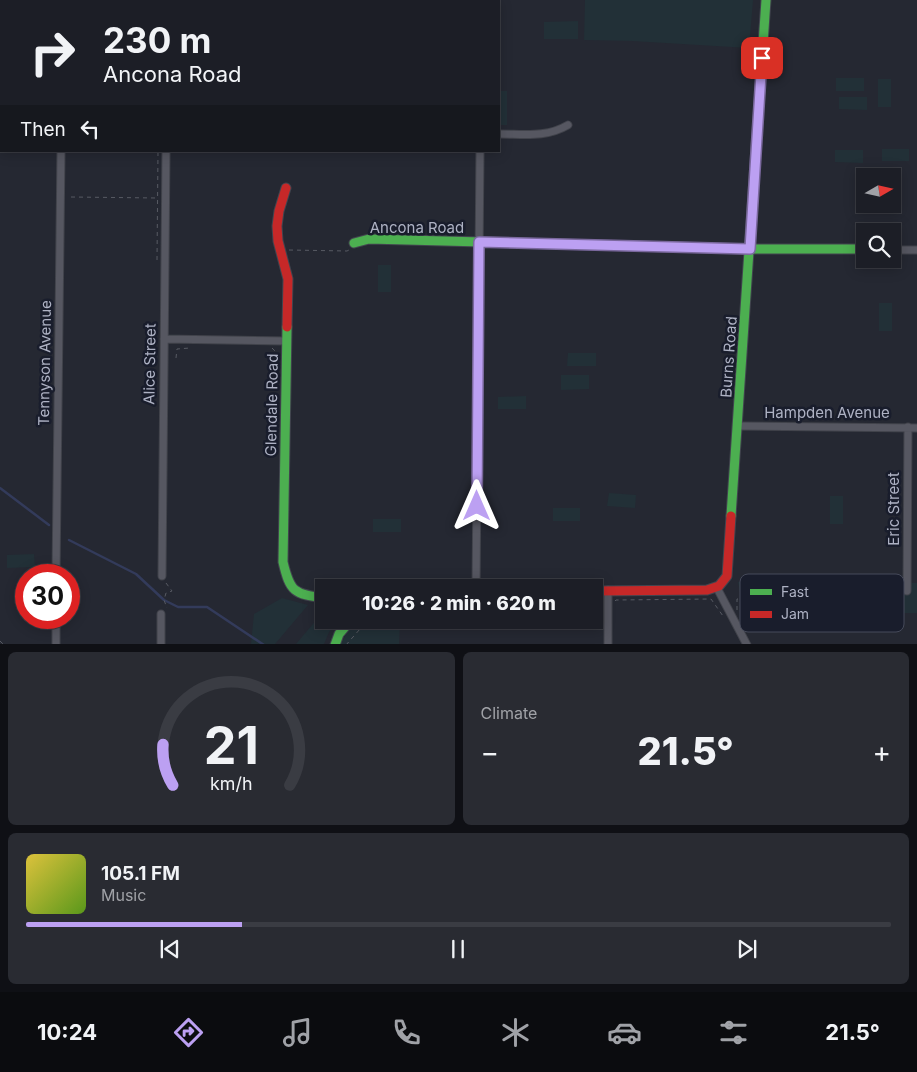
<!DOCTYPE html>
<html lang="en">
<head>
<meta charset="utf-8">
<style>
  :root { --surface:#1c1e26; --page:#292b32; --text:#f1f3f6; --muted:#a0a2a7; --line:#3a3c43; --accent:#bca0f2 }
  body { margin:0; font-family:Inter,sans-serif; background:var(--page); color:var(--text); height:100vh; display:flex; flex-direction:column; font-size:19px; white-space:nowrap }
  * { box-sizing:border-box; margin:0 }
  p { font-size:16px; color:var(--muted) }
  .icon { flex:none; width:28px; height:28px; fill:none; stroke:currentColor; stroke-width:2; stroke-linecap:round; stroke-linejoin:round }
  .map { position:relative; height:644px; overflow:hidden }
  .details { display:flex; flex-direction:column; gap:8px; padding:8px; background:#0f1015; flex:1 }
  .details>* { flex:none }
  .guide { position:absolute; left:0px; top:0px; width:500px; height:152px; box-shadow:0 2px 12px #0003,0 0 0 1px var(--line); background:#1c1e26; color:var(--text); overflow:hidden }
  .needle { width:32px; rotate:81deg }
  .fabs { position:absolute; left:856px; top:168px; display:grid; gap:10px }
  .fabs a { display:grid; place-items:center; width:45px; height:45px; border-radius:0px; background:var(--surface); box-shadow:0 2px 12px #0003,0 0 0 1px var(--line); font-size:25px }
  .speed { position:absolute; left:15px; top:564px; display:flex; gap:10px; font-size:25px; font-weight:700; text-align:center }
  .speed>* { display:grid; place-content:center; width:65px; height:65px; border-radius:50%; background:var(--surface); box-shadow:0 2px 12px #0003,0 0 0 1px var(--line); line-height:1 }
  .speed .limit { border:8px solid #d22; background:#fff; color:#111 }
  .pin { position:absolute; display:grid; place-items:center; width:42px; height:42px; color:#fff; margin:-21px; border-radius:10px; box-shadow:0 2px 8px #0006 }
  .me { position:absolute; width:55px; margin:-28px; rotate:0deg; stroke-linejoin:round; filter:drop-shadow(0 0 4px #0008) }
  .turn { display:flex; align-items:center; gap:18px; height:105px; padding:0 20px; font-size:22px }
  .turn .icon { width:65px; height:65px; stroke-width:2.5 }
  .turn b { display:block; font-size:35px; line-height:42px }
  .then { display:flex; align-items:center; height:48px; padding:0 20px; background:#0003; gap:10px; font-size:19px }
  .big { font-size:38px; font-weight:800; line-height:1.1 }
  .details .widget { flex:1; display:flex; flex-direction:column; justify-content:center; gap:8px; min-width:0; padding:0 18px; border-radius:8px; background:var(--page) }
  .details .dial { align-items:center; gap:0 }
  .dial svg { height:130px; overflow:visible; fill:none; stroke:var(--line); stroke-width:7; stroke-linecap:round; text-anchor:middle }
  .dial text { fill:var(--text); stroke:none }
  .song { display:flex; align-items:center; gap:15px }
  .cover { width:60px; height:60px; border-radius:8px; background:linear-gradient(135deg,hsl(50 70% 55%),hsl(90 70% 35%)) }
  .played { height:5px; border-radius:2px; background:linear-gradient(90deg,var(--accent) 25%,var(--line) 25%) }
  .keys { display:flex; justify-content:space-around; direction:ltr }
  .heat { display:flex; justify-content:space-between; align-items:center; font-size:28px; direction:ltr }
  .details .tiles { flex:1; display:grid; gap:8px; grid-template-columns:1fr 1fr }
  .widget:last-child { grid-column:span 2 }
  .trip { position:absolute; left:315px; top:579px; width:288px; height:50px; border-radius:0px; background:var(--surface); box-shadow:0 2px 12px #0003,0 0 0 1px var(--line); font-weight:800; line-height:50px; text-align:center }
  .tabs { display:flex; height:80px; justify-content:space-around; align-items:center; background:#0b0c0f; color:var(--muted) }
  .tabs .icon { width:35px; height:35px }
  .tabs .active { color:var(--accent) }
  .tabs b { font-size:22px; color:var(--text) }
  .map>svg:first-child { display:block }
  .green { fill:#223037 }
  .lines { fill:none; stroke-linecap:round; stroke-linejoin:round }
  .stream { stroke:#333b5b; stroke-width:2.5 }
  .street-casing { stroke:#41434b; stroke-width:9 }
  .fast-casing { stroke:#42454f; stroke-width:11 }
  .jam-casing { stroke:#42454f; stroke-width:11 }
  .path { stroke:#575a63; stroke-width:1; stroke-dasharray:4 4; stroke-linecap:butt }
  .street { stroke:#565761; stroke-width:7 }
  .fast { stroke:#4caf50; stroke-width:9 }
  .jam { stroke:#c62828; stroke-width:9 }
  .route-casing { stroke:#7a689d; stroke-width:12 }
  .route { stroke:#bca0f2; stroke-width:9 }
  .labels { text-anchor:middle; stroke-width:5; stroke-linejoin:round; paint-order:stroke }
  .street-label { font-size:15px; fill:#aeb2c4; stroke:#191d2c }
  .key { fill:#191d2c; stroke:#464a5a; stroke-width:1 }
  .key-label { font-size:14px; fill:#aeb2c4 }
</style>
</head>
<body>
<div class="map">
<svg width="917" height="645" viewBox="0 0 917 645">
  <rect width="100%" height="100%" fill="#252832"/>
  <path class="green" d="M585 0H753L749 48 632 41 584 40Z
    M578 21V39H544V22Z
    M836 78H864V91H836Z
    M878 79H891V107H878Z
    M499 91H507V125H499Z
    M839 97H867V110L839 109Z
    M882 149H909V161H882Z
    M835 150H863V163L835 162Z
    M378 265H391V292H378Z
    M879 303H892V331H879Z
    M568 353H596V366H567Z
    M561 375H589V389L561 390Z
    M526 396V409H498V397Z
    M609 493 636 495 635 508 607 506Z
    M830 496H843V524H830Z
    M553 508H580V521H553Z
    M373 519H401V532H373Z
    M34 554 35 567 7 568V555Z
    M738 582 917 583V613H744Z
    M282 598 308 605 275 644H251L254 614Z
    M324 611V620H339L329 632 324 644H296Z
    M354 620H400L399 644 340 645Z"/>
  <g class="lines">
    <path class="stream" d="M0 488 49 525
      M69 540 136 574 164 600 178 607H207L264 645"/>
    <g class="street-casing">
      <path id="street" d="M479 0V1
        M63 1V0
        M168 1V0
        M499 134C524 134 546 138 568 125
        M892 250H917
        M164 339 287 341
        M738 426 917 428
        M56 575 61 151
        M162 576 166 151
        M476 588 480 151
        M717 588 747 645
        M608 590V645
        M907 591 908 427
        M56 645V618
        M161 645V614"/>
    </g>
    <g class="fast-casing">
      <path id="fast" d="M354 243 369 239 750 249H865
        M287 327 283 562C290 592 294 594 324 598
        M731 516 766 0
        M335 645 339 634 351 620"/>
    </g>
    <g class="jam-casing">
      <path id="jam" d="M286 188 279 211 277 226 278 241 288 279 287 327
        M594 591 707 590 719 586 727 576 731 516"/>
    </g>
    <path class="path" d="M52 0V1
      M159 1V0
      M71 197 157 198
      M289 250 347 251 349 250
      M157 260 158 151
      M272 348 277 353
      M176 358 177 349 190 348
      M166 583 172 591 166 593 164 600 167 608
      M615 601 616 600 711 599 723 616
      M594 603H600
      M737 610V599L898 600 904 599
      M0 641 4 645
      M346 645 360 629 374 620"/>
    <use href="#street" class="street"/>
    <use href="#fast" class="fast"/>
    <use href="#jam" class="jam"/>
  </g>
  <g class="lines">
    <g class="route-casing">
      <path id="route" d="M477 506 479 242 750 249 762 58"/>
    </g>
    <use href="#route" class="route"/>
  </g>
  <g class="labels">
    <g class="street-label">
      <text x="417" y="233">Ancona Road</text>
      <text transform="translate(729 357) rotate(-86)" y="5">Burns Road</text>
      <text transform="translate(45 363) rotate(-89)" y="5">Tennyson Avenue</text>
      <text transform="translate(150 364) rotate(-89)" y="5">Alice Street</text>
      <text transform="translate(272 405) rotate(-89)" y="5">Glendale Road</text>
      <text x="827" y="418">Hampden Avenue</text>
      <text transform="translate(894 509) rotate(-90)" y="5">Eric Street</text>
    </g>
  </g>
  <rect x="740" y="574" width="164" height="58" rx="8" class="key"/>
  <rect x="750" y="589" width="22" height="6" fill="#4caf50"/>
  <rect x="750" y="611" width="22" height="7" fill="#c62828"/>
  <g class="key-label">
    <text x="781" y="597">Fast</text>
    <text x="781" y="619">Jam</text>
  </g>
</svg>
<div class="fabs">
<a><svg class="needle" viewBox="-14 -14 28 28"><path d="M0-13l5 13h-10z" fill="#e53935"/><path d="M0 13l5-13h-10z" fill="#a0a2a7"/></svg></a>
<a><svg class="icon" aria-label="search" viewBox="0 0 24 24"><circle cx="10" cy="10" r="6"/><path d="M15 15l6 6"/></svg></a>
</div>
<div class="speed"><div class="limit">30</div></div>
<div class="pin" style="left:762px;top:58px;background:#d93025"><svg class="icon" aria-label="arrive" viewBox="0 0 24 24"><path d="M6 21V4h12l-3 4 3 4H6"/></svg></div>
<svg class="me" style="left:477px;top:506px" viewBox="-20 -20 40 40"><path d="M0-17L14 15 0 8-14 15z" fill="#bca0f2" stroke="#fff" stroke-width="4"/></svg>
<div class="trip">10:26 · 2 min · 620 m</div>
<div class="guide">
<div class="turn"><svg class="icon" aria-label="right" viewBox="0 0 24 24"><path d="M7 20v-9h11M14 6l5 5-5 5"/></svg><div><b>230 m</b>Ancona Road</div></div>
<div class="then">Then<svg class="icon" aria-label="left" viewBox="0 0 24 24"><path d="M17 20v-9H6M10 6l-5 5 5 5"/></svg></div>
</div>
</div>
<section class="details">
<div class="tiles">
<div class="widget dial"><svg viewBox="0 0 100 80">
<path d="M14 69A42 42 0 1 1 86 69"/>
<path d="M14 69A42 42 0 0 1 8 44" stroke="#bca0f2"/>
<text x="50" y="56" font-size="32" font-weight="700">21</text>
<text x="50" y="72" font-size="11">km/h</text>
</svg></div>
<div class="widget"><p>Climate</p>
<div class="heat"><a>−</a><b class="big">21.5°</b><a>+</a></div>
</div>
<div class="widget">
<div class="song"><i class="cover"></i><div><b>105.1 FM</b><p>Music</p></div></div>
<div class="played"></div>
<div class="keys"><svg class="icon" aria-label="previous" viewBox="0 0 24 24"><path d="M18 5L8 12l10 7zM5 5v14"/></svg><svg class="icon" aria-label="pause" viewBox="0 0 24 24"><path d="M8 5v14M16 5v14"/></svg><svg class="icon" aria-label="next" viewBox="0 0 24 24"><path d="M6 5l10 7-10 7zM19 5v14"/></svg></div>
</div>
</div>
</section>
<nav class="tabs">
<b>10:24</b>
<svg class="icon active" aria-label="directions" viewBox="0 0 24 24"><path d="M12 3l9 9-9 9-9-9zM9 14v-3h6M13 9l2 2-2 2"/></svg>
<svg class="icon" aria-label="music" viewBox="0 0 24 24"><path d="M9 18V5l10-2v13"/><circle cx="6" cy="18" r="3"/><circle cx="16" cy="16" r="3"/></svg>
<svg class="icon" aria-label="phone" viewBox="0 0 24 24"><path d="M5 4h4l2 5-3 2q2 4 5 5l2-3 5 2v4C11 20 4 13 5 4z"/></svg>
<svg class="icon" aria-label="climate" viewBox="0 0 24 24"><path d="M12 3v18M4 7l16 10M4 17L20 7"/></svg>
<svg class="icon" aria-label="car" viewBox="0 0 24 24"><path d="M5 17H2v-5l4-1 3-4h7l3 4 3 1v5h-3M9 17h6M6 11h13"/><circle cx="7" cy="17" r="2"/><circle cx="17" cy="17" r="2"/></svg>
<svg class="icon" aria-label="filters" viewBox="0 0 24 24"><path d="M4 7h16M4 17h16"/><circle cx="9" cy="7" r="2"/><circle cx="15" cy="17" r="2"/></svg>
<b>21.5°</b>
</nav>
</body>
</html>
